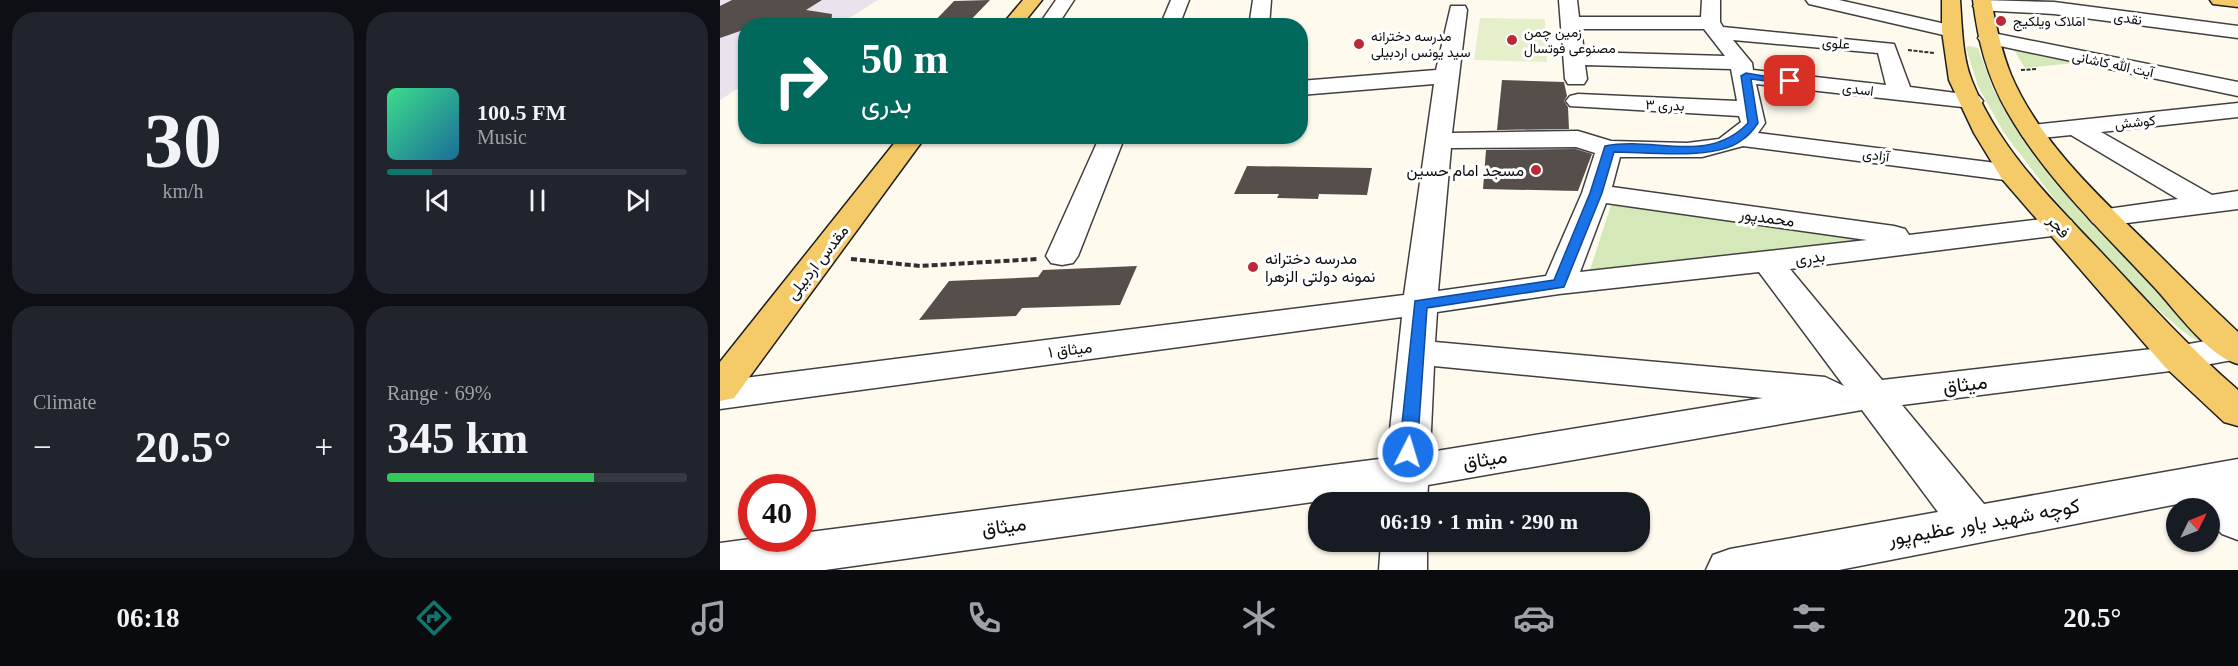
<!DOCTYPE html>
<html lang="en">
<head>
<meta charset="utf-8">
<style>
  :root { --surface:#171b24; --page:#20242c; --text:#f1f3f6; --muted:#9ea1a6; --line:#363941; --accent:#0f766e }
  body { margin:0; font-family:"Times New Roman",Vazirmatn,serif; background:var(--page); color:var(--text); height:100vh; display:flex; flex-direction:column; font-size:22px; white-space:nowrap }
  * { box-sizing:border-box; margin:0 }
  p { font-size:20px; color:var(--muted) }
  .icon { flex:none; width:33px; height:33px; fill:none; stroke:currentColor; stroke-width:2; stroke-linecap:round; stroke-linejoin:round }
  .map { position:relative; flex:1; overflow:hidden }
  .drawer { display:flex; flex-direction:column; gap:12px; padding:12px; background:#0d0f14; width:720px }
  .drawer>* { flex:none }
  .top-card { position:absolute; left:18px; top:18px; width:570px; height:126px; border-radius:24px; box-shadow:0 2px 4px #0004; background:#00695c; color:#fff; overflow:hidden }
  .needle { width:39px; rotate:47deg }
  .fabs { position:absolute; left:1446px; top:498px; display:grid; gap:12px }
  .fabs a { display:grid; place-items:center; width:54px; height:54px; border-radius:50%; background:var(--surface); box-shadow:0 2px 4px #0004; font-size:30px }
  .speed { position:absolute; left:18px; top:474px; display:flex; gap:12px; font-size:30px; font-weight:700; text-align:center }
  .speed>* { display:grid; place-content:center; width:78px; height:78px; border-radius:50%; background:var(--surface); box-shadow:0 2px 4px #0004; line-height:1 }
  .speed .limit { border:9px solid #d22; background:#fff; color:#111 }
  .pin { position:absolute; display:grid; place-items:center; width:51px; height:51px; color:#fff; margin:-26px; border-radius:12px; box-shadow:0 3px 9px #0006 }
  .me { position:absolute; width:66px; margin:-33px; rotate:5deg; stroke-linejoin:round; filter:drop-shadow(0 0 4px #0008) }
  .turn { display:flex; align-items:center; gap:21px; height:126px; padding:0 24px; font-size:27px }
  .turn .icon { width:78px; height:78px; stroke-width:2.5 }
  .turn b { display:block; font-size:42px; line-height:51px }
  .big { font-size:45px; font-weight:700; line-height:1.1 }
  .drawer .tile { flex:1; display:flex; flex-direction:column; justify-content:center; gap:9px; min-width:0; padding:0 21px; border-radius:24px; background:var(--page) }
  .drawer .dial { align-items:center; gap:0 }
  .dial b { font-size:78px; line-height:1 }
  .song { display:flex; align-items:center; gap:18px }
  .cover { width:72px; height:72px; border-radius:9px; background:linear-gradient(135deg,hsl(150 70% 55%),hsl(200 70% 35%)) }
  .played { height:6px; border-radius:3px; background:linear-gradient(90deg,var(--accent) 15%,var(--line) 15%) }
  .keys { display:flex; justify-content:space-around; direction:ltr }
  .heat { display:flex; justify-content:space-between; align-items:center; font-size:33px; direction:ltr }
  .charge { height:9px; border-radius:4px; background:linear-gradient(90deg,#34c759 69%,var(--line) 0) }
  .drawer .tiles { flex:1; display:grid; gap:12px; grid-template-columns:repeat(2,1fr) }
  .trip { position:absolute; left:588px; top:492px; width:342px; height:60px; border-radius:24px; background:var(--surface); box-shadow:0 2px 4px #0004; font-weight:700; line-height:60px; text-align:center }
  .dock { display:flex; height:96px; justify-content:space-around; align-items:center; background:#090b0e; color:var(--muted) }
  .dock .icon { width:42px; height:42px }
  .dock .on { color:var(--accent) }
  .dock b { font-size:27px; color:var(--text) }
  main { display:flex; flex:1; min-height:0 }
  .map>svg:first-child { display:block }
  .industrial { fill:#eae2ec }
  .green { fill:#d4e8b9 }
  .pitch { fill:#e5efca }
  .building { fill:#564e4a }
  .lines { fill:none; stroke-linecap:round; stroke-linejoin:round }
  .minor-casing { stroke:#404040; stroke-width:3 }
  .major-casing { stroke:#1e1e1e; stroke-width:3 }
  .path-far1 { stroke:#2f2f2f; stroke-width:2; stroke-dasharray:4 1.5; stroke-linecap:butt }
  .path { stroke:#2f2f2f; stroke-width:4; stroke-dasharray:6 3; stroke-linecap:butt }
  .minor { fill:#fff; fill-rule:evenodd }
  .major { fill:#f5ca68; fill-rule:evenodd }
  .route { fill:#1a73e8; stroke:#114b97; stroke-width:1.5 }
  .poi-dot { fill:#ba2939; stroke:#fff; stroke-width:2 }
  .labels { text-anchor:middle; stroke-width:6; stroke-linejoin:round; paint-order:stroke }
  .far-street-label { font-size:14px; fill:#0d0d0d; stroke:#fff }
  .far-poi-label { font-size:14px; fill:#0d0d0d; stroke:#fff; text-anchor:start }
  .poi-label { font-size:16px; fill:#0d0d0d; stroke:#fff; text-anchor:end }
  .street-label { font-size:16px; fill:#0d0d0d; stroke:#fff }
  .near-street-label { font-size:20px; fill:#0d0d0d; stroke:#fff }
</style>
</head>
<body>
<main>
<section class="drawer">
<div class="tiles">
<div class="tile dial"><b>30</b><p>km/h</p></div>
<div class="tile">
<div class="song"><i class="cover"></i><div><b>100.5 FM</b><p>Music</p></div></div>
<div class="played"></div>
<div class="keys"><svg class="icon" aria-label="previous" viewBox="0 0 24 24"><path d="M18 5L8 12l10 7zM5 5v14"/></svg><svg class="icon" aria-label="pause" viewBox="0 0 24 24"><path d="M8 5v14M16 5v14"/></svg><svg class="icon" aria-label="next" viewBox="0 0 24 24"><path d="M6 5l10 7-10 7zM19 5v14"/></svg></div>
</div>
<div class="tile"><p>Climate</p>
<div class="heat"><a>−</a><b class="big">20.5°</b><a>+</a></div>
</div>
<div class="tile"><p>Range · 69%</p><b class="big">345 km</b><div class="charge"></div></div>
</div>
</section>
<div class="map">
<svg width="1518" height="570" viewBox="0 0 1518 570">
  <rect width="100%" height="100%" fill="#fffaee"/>
  <path class="industrial" d="M0 0H158L118 25 26 26 25 84 0 100Z"/>
  <path class="green" d="M1248 46 1258 48 1273 89 1302 136 1362 213 1489 341 1476 340 1461 330 1412 286 1342 209 1284 133 1258 86 1246 48Z
    M1294 50 1355 63 1305 68Z
    M893 199 1165 237 868 276Z"/>
  <path class="pitch" d="M760 18 825 19 827 62 754 60Z"/>
  <path class="building" d="M12 0H102L86 10 112 14 111 26H26V29L0 38V6Z
    M270 0 245 26H210L234 1Z
    M782 80 844 82 847 96 844 101 848 107 849 129 777 130Z
    M856 149 872 154 858 191 763 189 766 150Z
    M527 166 652 168 647 195 599 194 598 199 557 198 559 194H514Z
    M417 266 400 305 302 308 296 316 199 320 229 281 318 277 323 270Z"/>
  <g class="lines">
    <g class="minor-casing">
      <path id="minor" d="M336 0H354L337 26H318Z
        M451 0H469L459 26H440Z
        M533 0H551L549 26H529Z
        M839 0H857L859 17H981L982 0H1000V22L1003 27 1174 44 1190 87 1259 96 1263 101 1259 106 1251 108 1036 84 1045 123 1038 133 1292 165 1302 167 1306 173 1302 179 1292 181 1023 146 982 157H900L892 187 1174 226 1185 229 1189 235 1340 217 1351 220 1355 226 1351 232 1340 235 1070 269 1162 380 1458 346 1518 335V359L1458 370 1182 405 1264 504 1518 459V540L1502 534 1490 522V508H1475L1468 502 1119 570H986L993 555 1010 549 1218 512 1142 410 708 485 707 502H663L664 492 105 570H0V543L38 538H82V533L667 458 682 317 0 409V381L684 295 714 84 580 95V81L716 70 731 6H745L747 10 732 133 858 131 891 141 967 143 999 139 1021 122 1019 116 850 106 846 101 850 96 858 94 1017 101 1011 69 865 65 867 79 864 84H848L845 79ZM861 29H984L1005 56 864 52ZM1013 40 1158 53 1166 85 1033 70 1032 63ZM856 147 875 153 862 193 826 276 718 291 731 148ZM886 203 1147 240 860 272ZM1039 272 1124 386 1105 377 715 342 717 312 839 294ZM714 366 1043 398 710 452Z
        M1086 0H1119L1239 27 1242 31 1232 37 1089 4Z
        M1262 0 1334 2 1518 26V38L1334 14 1256 10 1253 6Z
        M1268 32 1518 82V96L1261 42 1258 38 1261 34Z
        M1518 103V117L1381 132 1492 195 1518 191V209L1383 226 1373 223 1368 217 1373 211 1458 199 1351 135 1312 139 1303 137 1300 132 1303 127 1312 125Z
        M380 136H405L358 256 353 263 342 265 331 263 326 256Z
        M661 542H707V570H659Z"/>
    </g>
    <g class="major-casing">
      <path id="major" d="M303 0H322L301 26H281Z
        M1222 0H1240C1242 26 1242 57 1252 81 1279 149 1331 199 1380 251 1425 299 1468 347 1518 390V426L1504 422 1445 367 1282 179 1254 133 1229 80 1222 31Z
        M1253 0H1271C1276 26 1281 50 1291 75 1321 145 1383 200 1436 252 1463 279 1490 306 1518 332V364C1488 356 1456 311 1435 288 1383 232 1326 179 1288 113 1267 77 1258 41 1253 0Z
        M1490 0H1518V7L1493 4Z
        M180 136H206L14 398 0 401V362Z"/>
    </g>
    <path class="path-far1" d="M1188 50 1214 53
      M1301 70 1317 69"/>
    <path class="path" d="M131 259 200 266 317 259"/>
    <use href="#minor" class="minor"/>
    <use href="#major" class="major"/>
  </g>
  <path class="route" d="M1026 73 1074 81 1070 84 1031 79 1038 123C1034 129 1028 136 1022 140 996 161 927 152 894 152L882 193 844 287 707 308 697 452 694 456H682L679 452 695 301 834 280 870 193 885 146C935 136 988 165 1028 123L1021 76Z"/>
  <g class="poi-dot">
    <circle cx="1281" cy="21" r="6"/>
    <circle cx="792" cy="40" r="6"/>
    <circle cx="639" cy="44" r="6"/>
    <circle cx="816" cy="170" r="6"/>
    <circle cx="533" cy="267" r="6"/>
  </g>
  <g class="labels">
    <g class="far-street-label">
      <text transform="translate(1408 18) rotate(8)" y="5">نقدی</text>
      <text transform="translate(1116 43) rotate(5)" y="5">علوی</text>
      <text transform="translate(1393 64) rotate(12)" y="5">آیت الله کاشانی</text>
      <text transform="translate(1138 89) rotate(7)" y="5">اسدی</text>
      <text transform="translate(945 105) rotate(2)" y="5">بدری ۳</text>
      <text transform="translate(1415 122) rotate(-6)" y="5">کوشش</text>
      <text transform="translate(1156 155) rotate(7)" y="5">آزادی</text>
    </g>
    <g class="far-poi-label">
      <text x="1293" y="26">املاک ویلکیج</text>
      <text x="804" y="37">زمین چمن<tspan x="804" dy="16">مصنوعی فوتسال</tspan></text>
      <text x="651" y="41">مدرسه دخترانه<tspan x="651" dy="16">سید یونس اردبیلی</tspan></text>
    </g>
    <g class="poi-label">
      <text x="804" y="176">مسجد امام حسین</text>
      <text x="545" y="264" text-anchor="start">مدرسه دخترانه<tspan x="545" dy="18">نمونه دولتی الزهرا</tspan></text>
    </g>
    <g class="street-label">
      <text transform="translate(1047 217) rotate(8)" y="6">محمدپور</text>
      <text transform="translate(1339 226) rotate(48)" y="6">فجر</text>
      <text transform="translate(1090 257) rotate(-7)" y="6">بدری</text>
      <text transform="translate(97 262) rotate(-52)" y="6">مقدس اردبیلی</text>
      <text transform="translate(350 349) rotate(-7)" y="6">میثاق ۱</text>
    </g>
    <g class="near-street-label">
      <text transform="translate(1245 384) rotate(-7)" y="7">میثاق</text>
      <text transform="translate(765 459) rotate(-9)" y="7">میثاق</text>
      <text transform="translate(1264 522) rotate(-10)" y="7">کوچه شهید یاور عظیم‌پور</text>
      <text transform="translate(284 526) rotate(-8)" y="7">میثاق</text>
    </g>
  </g>
</svg>
<div class="fabs">
<a><svg class="needle" viewBox="-14 -14 28 28"><path d="M0-13l5 13h-10z" fill="#e53935"/><path d="M0 13l5-13h-10z" fill="#9ea1a6"/></svg></a>
</div>
<div class="speed"><div class="limit">40</div></div>
<div class="pin" style="left:1070px;top:81px;background:#d93025"><svg class="icon" aria-label="arrive" viewBox="0 0 24 24"><path d="M6 21V4h12l-3 4 3 4H6"/></svg></div>
<svg class="me" style="left:688px;top:452px" viewBox="-20 -20 40 40"><circle r="17" fill="#1a73e8" stroke="#fff" stroke-width="3"/><path d="M0-11L8 9 0 5-8 9z" fill="#fff"/></svg>
<div class="trip">06:19 · 1 min · 290 m</div>
<div class="top-card">
<div class="turn"><svg class="icon" aria-label="right" viewBox="0 0 24 24"><path d="M7 20v-9h11M14 6l5 5-5 5"/></svg><div><b>50 m</b>بدری</div></div>
</div>
</div>
</main>
<nav class="dock">
<b>06:18</b>
<svg class="icon on" aria-label="directions" viewBox="0 0 24 24"><path d="M12 3l9 9-9 9-9-9zM9 14v-3h6M13 9l2 2-2 2"/></svg>
<svg class="icon" aria-label="music" viewBox="0 0 24 24"><path d="M9 18V5l10-2v13"/><circle cx="6" cy="18" r="3"/><circle cx="16" cy="16" r="3"/></svg>
<svg class="icon" aria-label="phone" viewBox="0 0 24 24"><path d="M5 4h4l2 5-3 2q2 4 5 5l2-3 5 2v4C11 20 4 13 5 4z"/></svg>
<svg class="icon" aria-label="climate" viewBox="0 0 24 24"><path d="M12 3v18M4 7l16 10M4 17L20 7"/></svg>
<svg class="icon" aria-label="car" viewBox="0 0 24 24"><path d="M5 17H2v-5l4-1 3-4h7l3 4 3 1v5h-3M9 17h6M6 11h13"/><circle cx="7" cy="17" r="2"/><circle cx="17" cy="17" r="2"/></svg>
<svg class="icon" aria-label="filters" viewBox="0 0 24 24"><path d="M4 7h16M4 17h16"/><circle cx="9" cy="7" r="2"/><circle cx="15" cy="17" r="2"/></svg>
<b>20.5°</b>
</nav>
</body>
</html>
